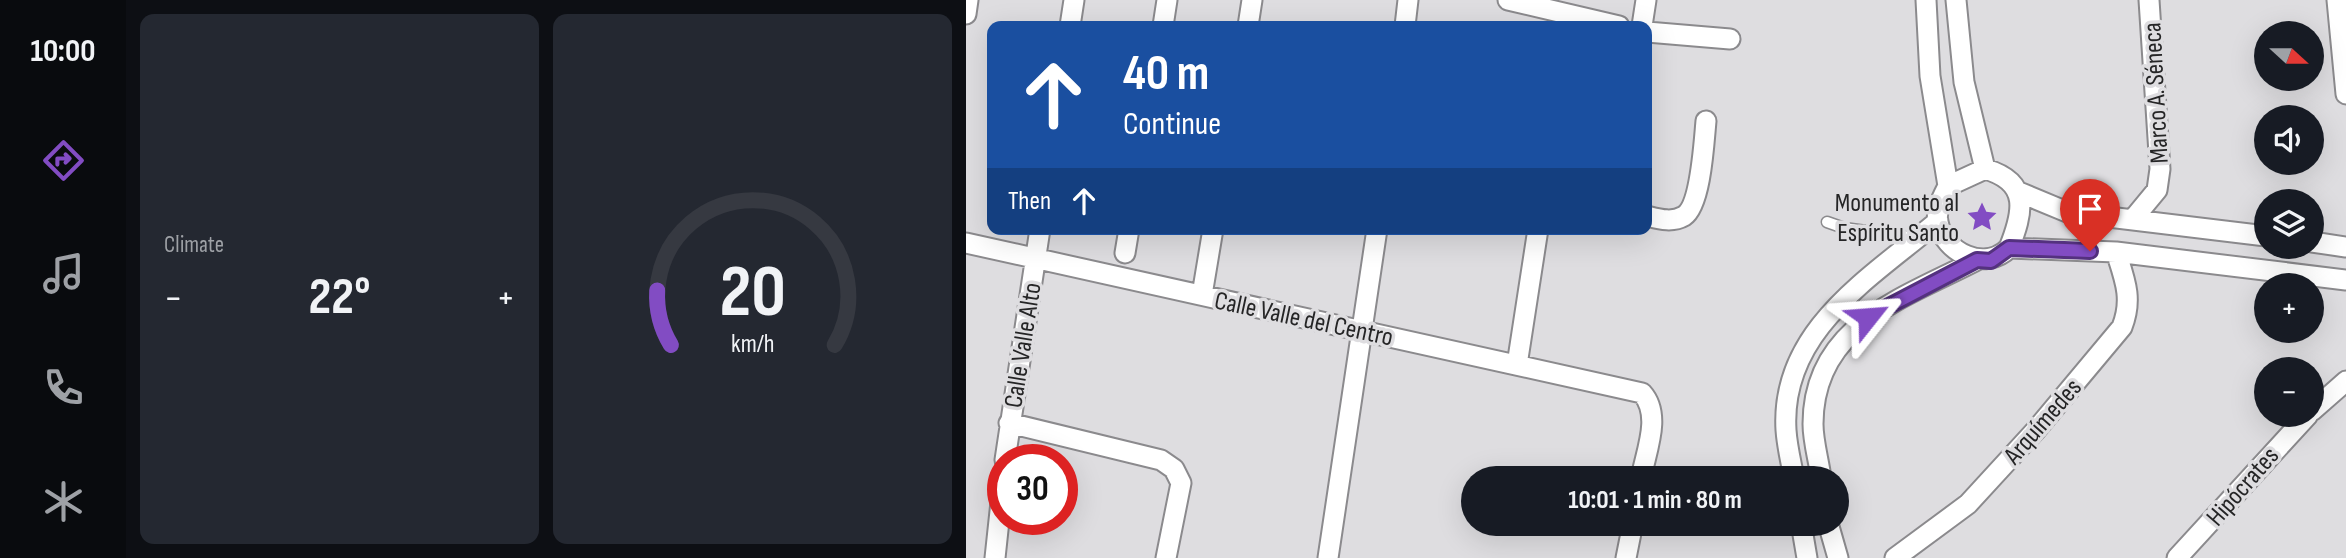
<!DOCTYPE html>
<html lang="en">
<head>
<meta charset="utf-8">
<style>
  :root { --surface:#171b24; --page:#242831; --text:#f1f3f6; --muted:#9ea1a6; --line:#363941; --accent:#824cc3 }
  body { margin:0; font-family:"Sofia Sans Condensed",sans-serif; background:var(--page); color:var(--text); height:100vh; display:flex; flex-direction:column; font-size:26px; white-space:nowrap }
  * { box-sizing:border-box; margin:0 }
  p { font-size:23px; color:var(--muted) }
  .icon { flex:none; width:38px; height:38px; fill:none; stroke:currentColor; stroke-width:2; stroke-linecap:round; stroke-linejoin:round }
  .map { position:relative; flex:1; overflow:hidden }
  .sheet { display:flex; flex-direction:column; gap:14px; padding:14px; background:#0d0f14; width:840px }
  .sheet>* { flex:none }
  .banner { position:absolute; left:21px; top:21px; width:665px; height:214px; border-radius:14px; box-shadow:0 7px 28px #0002; background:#1a4fa0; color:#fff; overflow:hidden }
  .needle { width:46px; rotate:111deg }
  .controls { position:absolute; left:1288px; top:21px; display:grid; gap:14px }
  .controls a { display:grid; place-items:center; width:70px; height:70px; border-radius:50%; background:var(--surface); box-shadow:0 7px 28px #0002; font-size:35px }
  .speed { position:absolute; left:21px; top:444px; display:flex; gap:14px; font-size:35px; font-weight:700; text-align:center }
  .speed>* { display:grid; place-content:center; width:91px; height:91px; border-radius:50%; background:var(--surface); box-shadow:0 7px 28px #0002; line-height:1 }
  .speed .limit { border:10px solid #d22; background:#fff; color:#111 }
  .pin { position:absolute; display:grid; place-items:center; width:60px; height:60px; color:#fff; margin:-72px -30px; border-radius:50% 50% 50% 0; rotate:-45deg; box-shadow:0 0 7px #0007 }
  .pin .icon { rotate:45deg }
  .me { position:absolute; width:77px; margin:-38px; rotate:62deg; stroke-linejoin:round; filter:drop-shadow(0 0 5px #0008) }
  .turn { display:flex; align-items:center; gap:24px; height:147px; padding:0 21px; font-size:32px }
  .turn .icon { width:91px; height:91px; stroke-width:2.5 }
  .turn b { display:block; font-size:49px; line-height:60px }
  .then { display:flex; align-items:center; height:66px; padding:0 21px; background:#0003; gap:14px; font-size:26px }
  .big { font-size:52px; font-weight:700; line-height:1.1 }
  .sheet .widget { flex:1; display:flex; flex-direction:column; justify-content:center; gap:10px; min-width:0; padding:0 24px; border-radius:14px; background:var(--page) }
  .sheet .dial { align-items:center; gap:0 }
  .dial svg { height:182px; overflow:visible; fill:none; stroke:var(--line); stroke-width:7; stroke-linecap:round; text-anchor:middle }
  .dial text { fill:var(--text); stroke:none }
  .heat { display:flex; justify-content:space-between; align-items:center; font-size:38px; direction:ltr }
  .sheet .tiles { flex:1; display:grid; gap:14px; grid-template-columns:repeat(2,1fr) }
  .trip { position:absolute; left:495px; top:466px; width:388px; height:70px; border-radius:35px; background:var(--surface); box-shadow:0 7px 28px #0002; font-weight:700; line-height:70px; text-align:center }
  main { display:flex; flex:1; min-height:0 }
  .tab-bar { display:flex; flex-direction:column; width:126px; justify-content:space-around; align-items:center; background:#090b0e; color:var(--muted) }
  .tab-bar .icon { width:49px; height:49px }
  .tab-bar .current { color:var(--accent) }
  .tab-bar b { font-size:32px; color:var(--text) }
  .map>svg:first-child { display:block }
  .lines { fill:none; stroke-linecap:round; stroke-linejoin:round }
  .lane-casing { stroke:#8b8a8d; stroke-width:13 }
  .street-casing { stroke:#8b8a8d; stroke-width:23 }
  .lane { stroke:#fff; stroke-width:10 }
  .street { stroke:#fff; stroke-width:19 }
  .route-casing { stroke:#54317f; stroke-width:18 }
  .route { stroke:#824cc3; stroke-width:12 }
  .labels { text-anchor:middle; stroke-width:7; stroke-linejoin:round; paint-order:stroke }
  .street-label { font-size:26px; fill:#252526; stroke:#dedde0 }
  .poi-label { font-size:26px; fill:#252526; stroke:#dedde0; text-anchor:end }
</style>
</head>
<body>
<main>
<nav class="tab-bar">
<b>10:00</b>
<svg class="icon current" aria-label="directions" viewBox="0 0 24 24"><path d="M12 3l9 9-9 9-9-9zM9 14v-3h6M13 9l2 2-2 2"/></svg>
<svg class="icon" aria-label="music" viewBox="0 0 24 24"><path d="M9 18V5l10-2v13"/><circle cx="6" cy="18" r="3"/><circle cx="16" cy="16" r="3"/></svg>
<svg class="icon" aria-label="phone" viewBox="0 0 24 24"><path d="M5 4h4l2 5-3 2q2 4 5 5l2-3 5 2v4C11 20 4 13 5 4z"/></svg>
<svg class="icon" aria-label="climate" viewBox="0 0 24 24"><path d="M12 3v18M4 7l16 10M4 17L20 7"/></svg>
</nav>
<section class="sheet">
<div class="tiles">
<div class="widget"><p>Climate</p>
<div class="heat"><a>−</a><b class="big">22°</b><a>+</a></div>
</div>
<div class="widget dial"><svg viewBox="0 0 100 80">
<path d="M14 69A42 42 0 1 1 86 69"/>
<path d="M14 69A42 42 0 0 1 8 45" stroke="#824cc3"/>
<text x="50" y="56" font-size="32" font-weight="700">20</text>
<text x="50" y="72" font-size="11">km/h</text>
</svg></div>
</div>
</section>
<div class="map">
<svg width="1380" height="558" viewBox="0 0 1380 558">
  <rect width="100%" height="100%" fill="#dedde0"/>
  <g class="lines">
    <g class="lane-casing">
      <path id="lane" d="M861 222 878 228 951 238"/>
    </g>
    <g class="street-casing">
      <path id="street" d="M542 0 653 26
        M960 0 964 76 982 186
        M990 0 998 82 1019 169
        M1371 0 1380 94
        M0 14 2 0
        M104 26 108 0
        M197 26 201 0
        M282 26 286 0
        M439 26 442 0
        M676 26 680 0
        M681 32 764 39
        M1019 169C1065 182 1057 213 1043 248 1019 272 978 253 972 222 969 210 977 196 982 186Z
        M1053 192 1101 212 1300 236
        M681 216C693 219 706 223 718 216 735 205 738 141 740 121
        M1167 219 1191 190 1194 169 1183 0
        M1346 242 1380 247
        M0 243 676 393C696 415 680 451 675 478
        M1043 248 1150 252 1380 280
        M159 253 163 229
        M236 295 247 229
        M551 365 572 229
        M1346 411 1380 381
        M43 423 195 460 208 469 215 483 200 558
        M39 460 74 229
        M828 478C825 462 821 446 820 430 814 330 905 278 972 221
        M855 478C853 461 847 442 847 424 847 325 938 298 1011 260
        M835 523 841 558
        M862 523 872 558
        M29 558 37 483
        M362 558 411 229
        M660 558 667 523
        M929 558 1002 504 1069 431 1156 327C1167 299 1159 280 1150 252
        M1211 558 1342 415"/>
    </g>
    <use href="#lane" class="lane"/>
    <use href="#street" class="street"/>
  </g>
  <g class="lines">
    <g class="route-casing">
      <path id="route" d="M902 317 1011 260 1025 261 1043 248 1124 251"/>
    </g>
    <use href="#route" class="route"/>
  </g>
  <defs>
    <g id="sight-bare" transform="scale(2.415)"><path d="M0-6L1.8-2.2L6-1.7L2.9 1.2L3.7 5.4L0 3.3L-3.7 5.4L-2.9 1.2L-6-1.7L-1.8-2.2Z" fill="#824cc3" stroke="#dedde0" stroke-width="2.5" paint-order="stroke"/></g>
  </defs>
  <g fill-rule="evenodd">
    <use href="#sight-bare" x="1016" y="217"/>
  </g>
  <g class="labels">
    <g class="street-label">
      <text transform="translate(1189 93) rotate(-93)" y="9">Marco A. Séneca</text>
      <text transform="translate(338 318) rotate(12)" y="9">Calle Valle del Centro</text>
      <text transform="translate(56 345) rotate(-81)" y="9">Calle Valle Alto</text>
      <text transform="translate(1076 421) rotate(-49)" y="9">Arquímedes</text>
      <text transform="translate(1276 486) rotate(-49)" y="9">Hipócrates</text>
    </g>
    <g class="poi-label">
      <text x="993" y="211">Monumento al<tspan x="993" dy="30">Espíritu Santo</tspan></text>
    </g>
  </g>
</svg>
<div class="controls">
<a><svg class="needle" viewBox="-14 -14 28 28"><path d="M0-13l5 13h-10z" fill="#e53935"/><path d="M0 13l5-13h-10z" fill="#9ea1a6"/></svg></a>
<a><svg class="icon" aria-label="sound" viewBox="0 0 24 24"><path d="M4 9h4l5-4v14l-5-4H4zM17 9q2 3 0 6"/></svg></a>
<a><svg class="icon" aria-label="layers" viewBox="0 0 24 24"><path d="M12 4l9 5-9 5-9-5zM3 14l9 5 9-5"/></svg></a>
<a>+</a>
<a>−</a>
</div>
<div class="speed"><div class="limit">30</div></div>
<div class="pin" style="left:1124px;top:251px;background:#d93025"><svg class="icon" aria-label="arrive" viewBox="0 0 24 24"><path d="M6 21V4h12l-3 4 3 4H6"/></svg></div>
<svg class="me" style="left:902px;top:317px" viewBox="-20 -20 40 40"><path d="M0-17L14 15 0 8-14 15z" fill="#824cc3" stroke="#fff" stroke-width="4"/></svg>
<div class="trip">10:01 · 1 min · 80 m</div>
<div class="banner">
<div class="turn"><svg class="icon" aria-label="ahead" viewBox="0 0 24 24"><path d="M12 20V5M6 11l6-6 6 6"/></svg><div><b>40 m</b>Continue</div></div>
<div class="then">Then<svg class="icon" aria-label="ahead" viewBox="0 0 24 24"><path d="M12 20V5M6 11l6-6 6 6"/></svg></div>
</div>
</div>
</main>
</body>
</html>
